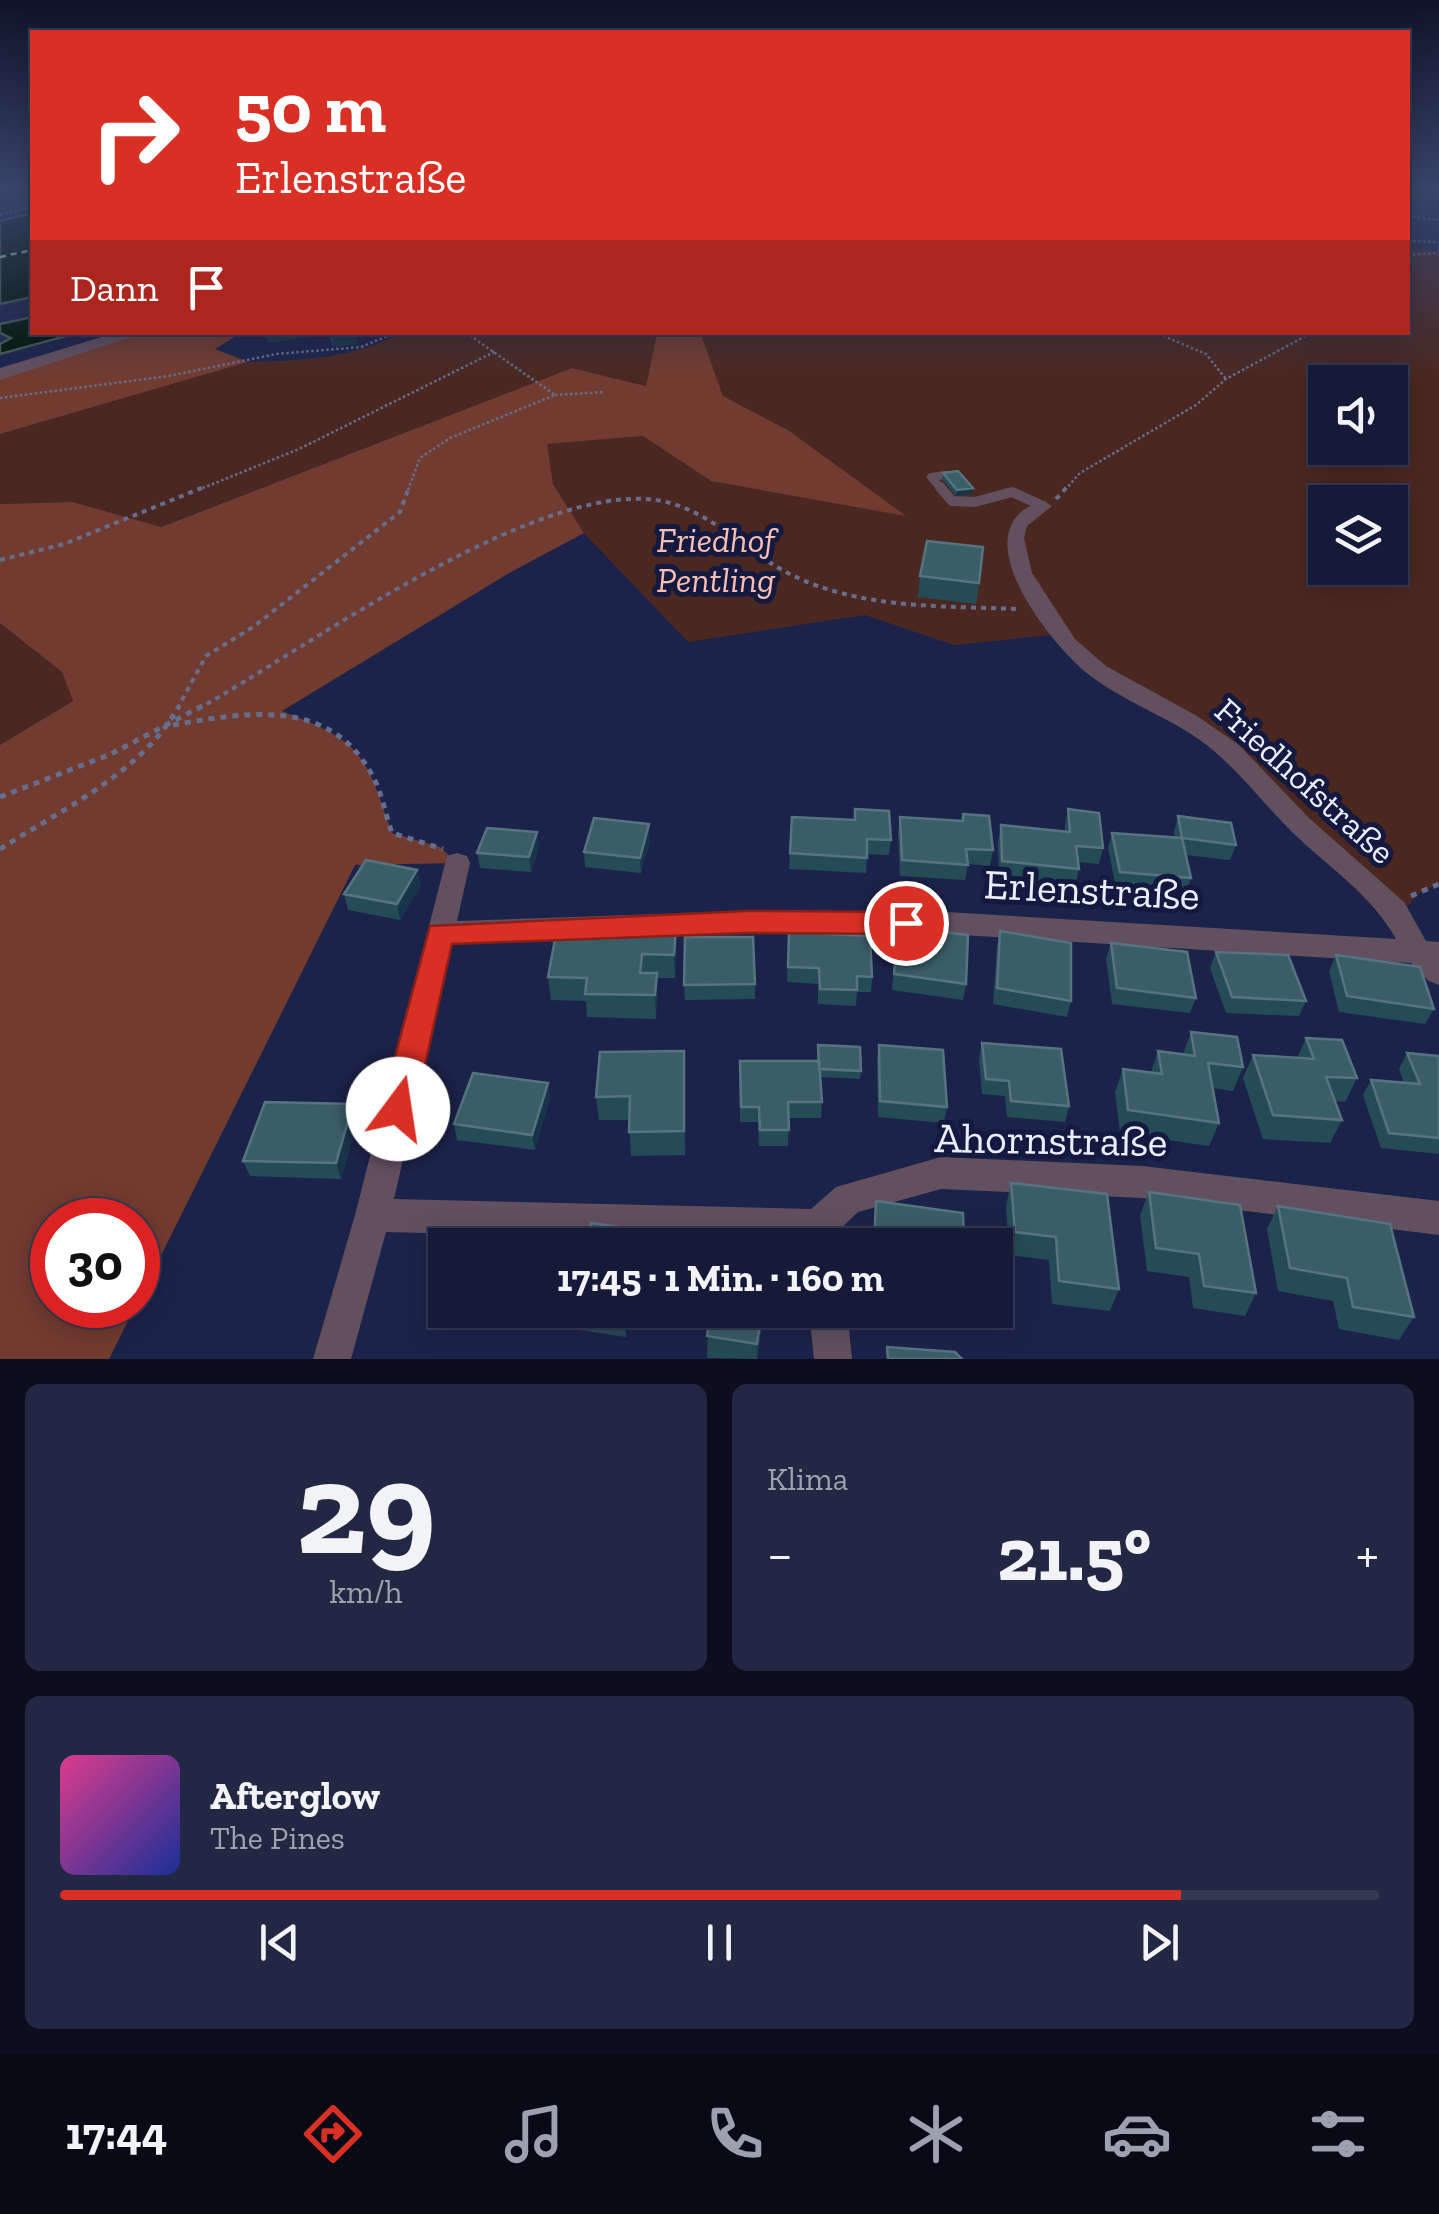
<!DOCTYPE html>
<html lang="de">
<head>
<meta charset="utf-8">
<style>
  :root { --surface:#151a38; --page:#222743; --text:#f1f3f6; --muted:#9da1ae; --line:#343853; --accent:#d93025 }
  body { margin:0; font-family:"Zilla Slab",serif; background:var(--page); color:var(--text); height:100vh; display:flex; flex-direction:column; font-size:38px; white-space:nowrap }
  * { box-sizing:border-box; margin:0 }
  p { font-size:32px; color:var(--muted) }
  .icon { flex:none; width:55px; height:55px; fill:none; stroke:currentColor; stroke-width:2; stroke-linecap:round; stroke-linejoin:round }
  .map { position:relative; height:1359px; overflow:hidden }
  .details { display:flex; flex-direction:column; gap:25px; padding:25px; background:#0c0e1f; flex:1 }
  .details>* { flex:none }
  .banner { position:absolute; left:30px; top:30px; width:1380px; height:305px; border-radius:0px; box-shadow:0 5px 25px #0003,0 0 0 2px var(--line); background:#d93025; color:#fff; overflow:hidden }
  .fabs { position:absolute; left:1308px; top:365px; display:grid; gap:20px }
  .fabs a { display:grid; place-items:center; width:100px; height:100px; border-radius:0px; background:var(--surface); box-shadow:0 5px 25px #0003,0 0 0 2px var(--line); font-size:50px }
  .speed { position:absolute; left:30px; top:1198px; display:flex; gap:20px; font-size:50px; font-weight:700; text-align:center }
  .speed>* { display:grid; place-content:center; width:130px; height:130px; border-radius:50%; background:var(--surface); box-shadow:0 5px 25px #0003,0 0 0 2px var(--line); line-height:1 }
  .speed .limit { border:15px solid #d22; background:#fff; color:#111 }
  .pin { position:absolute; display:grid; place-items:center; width:85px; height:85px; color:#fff; margin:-42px; border:5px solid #fff; border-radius:50%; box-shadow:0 2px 10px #0007 }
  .me { position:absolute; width:110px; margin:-55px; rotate:14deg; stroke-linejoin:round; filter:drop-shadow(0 0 8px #0008) }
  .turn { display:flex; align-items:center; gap:35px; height:210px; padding:0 40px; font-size:45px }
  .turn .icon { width:130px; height:130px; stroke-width:2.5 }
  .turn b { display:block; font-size:70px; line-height:85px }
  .then { display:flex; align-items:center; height:95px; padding:0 40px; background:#0003; gap:20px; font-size:38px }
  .big { font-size:75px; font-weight:700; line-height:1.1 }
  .details .card { flex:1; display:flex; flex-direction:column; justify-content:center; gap:15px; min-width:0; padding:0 35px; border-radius:15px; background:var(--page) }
  .details .dial { align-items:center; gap:0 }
  .dial b { font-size:130px; line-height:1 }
  .song { display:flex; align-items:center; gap:30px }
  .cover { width:120px; height:120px; border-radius:15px; background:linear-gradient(135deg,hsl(330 70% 55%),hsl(230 70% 35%)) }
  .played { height:10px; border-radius:5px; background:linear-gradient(90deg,var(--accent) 85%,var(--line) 85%) }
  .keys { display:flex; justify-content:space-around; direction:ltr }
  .heat { display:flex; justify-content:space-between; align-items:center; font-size:55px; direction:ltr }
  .details .tiles { flex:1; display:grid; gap:25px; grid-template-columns:1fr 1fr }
  .card:last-child { grid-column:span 2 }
  .trip { position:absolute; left:428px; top:1228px; width:585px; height:100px; border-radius:0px; background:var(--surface); box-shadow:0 5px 25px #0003,0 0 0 2px var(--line); font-weight:700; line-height:100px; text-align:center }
  .tabs { display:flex; height:160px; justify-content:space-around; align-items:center; background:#080a16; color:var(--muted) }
  .tabs .icon { width:70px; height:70px }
  .tabs .current { color:var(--accent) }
  .tabs b { font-size:45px; color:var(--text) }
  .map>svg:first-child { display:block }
  .green { fill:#4a2821; fill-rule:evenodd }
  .forest { fill:#723b2f }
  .water { fill:#001505; stroke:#465650; stroke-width:2.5 }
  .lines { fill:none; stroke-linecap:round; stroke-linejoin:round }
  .ferry { stroke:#9dedb4; stroke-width:2.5; stroke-dasharray:6 5; stroke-linecap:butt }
  .path-far2 { stroke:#676d8c; stroke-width:2.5; stroke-dasharray:2.5 2.5; stroke-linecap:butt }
  .path-far1 { stroke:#676d8c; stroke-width:4; stroke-dasharray:5 5; stroke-linecap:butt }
  .path { stroke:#676d8c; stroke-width:5; stroke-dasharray:6 6; stroke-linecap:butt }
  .service-far1 { stroke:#62505f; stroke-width:8 }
  .service { stroke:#62505f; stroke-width:10 }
  .minor { fill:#62505f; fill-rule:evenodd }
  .tertiary { fill:#62505f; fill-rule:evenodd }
  .wall { fill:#254c56 }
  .shaded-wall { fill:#183449 }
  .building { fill:#3a5e68; stroke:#567480; stroke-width:2.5 }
  .route { fill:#d93025; stroke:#8d1f18; stroke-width:2.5 }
  .labels { text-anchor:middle; stroke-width:10; stroke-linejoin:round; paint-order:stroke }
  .park-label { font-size:35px; font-style:italic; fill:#f7bfb3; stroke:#13193f }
  .street-label { font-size:35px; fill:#eaefff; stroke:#13193f }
  .near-street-label { font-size:42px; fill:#eaefff; stroke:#13193f }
</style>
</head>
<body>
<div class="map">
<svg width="1439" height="1359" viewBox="0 0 1439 1359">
  <rect width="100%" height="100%" fill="#1c234a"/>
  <path class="green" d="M1408 249 1439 251V884L1418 894 1402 913 1213 740 1051 635 954 645 865 615 688 642 584 533 553 484 546 444 643 436 711 481 904 515 788 430 723 396 699 333 1408 332ZM1325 382H1390V448H1325ZM1325 502H1390V568H1325Z
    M401 333H657L646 386 572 368 160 527 73 502 0 504V434L248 362C300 361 355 358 401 333Z
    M0 623 62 672 73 701 0 745Z"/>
  <path class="forest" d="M138 332 241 333 215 349 248 362 0 434V374Z
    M700 332 723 396 788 430 906 516 711 481 643 436 547 444 553 484 584 533 511 572 282 711C362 742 364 751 392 833L440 847 457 863 355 865 138 1302V1220H52V1305H136L109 1359H0V745L73 701 62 672 0 623V504L73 502 161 527 572 368 646 386 657 333Z"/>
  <path class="water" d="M32 213V297L0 304V221Z
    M32 317V332L77 333 0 354V344L11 338 0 333V324Z"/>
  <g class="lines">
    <path class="ferry" d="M0 257 32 250"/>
    <path class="path-far2" d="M0 215 32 206
      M1408 216 1439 220
      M1408 241 1439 242
      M1408 255 1439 253
      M1154 332 1206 354 1226 379
      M555 395 605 392
      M0 398 169 376 276 354 361 347 397 332
      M198 490 299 449 496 351
      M408 490 420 458 450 438 555 395 465 332
      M1065 490 1080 473 1196 405 1226 379 1313 332"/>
    <path class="path-far1" d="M1056 499 1067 487
      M0 560 64 544 204 487
      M177 709 206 656 253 627 400 512 409 487
      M198 709C304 650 551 469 670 503 717 516 751 556 794 576 862 609 944 606 1018 609"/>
    <path class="path" d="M173 725C246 712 330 697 372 775 382 792 385 814 392 833L443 849
      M0 797 111 754 202 706
      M0 849C61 810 143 772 179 706
      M1411 896 1439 884"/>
    <path class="service-far1" d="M942 490 931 477 945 475"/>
    <path class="service" d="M940 487 952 501 975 502 1012 492 1043 506"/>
    <path class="minor" d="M1043 501 1052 506 1027 526 1024 538 1032 573 1075 639 1106 666 1197 716 1239 745 1309 818 1404 902 1426 941 1439 942V985L1429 981 1411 963 946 934 747 933 452 944 394 1199 811 1209 836 1187 941 1157 1142 1166 1439 1201V1235L1142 1198 941 1189 858 1212 831 1238 818 1243 386 1232 351 1359H313L355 1215 447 856 457 853 467 856 470 863 457 921 747 911 946 912 1396 939C1372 895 1327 866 1291 831 1268 808 1247 781 1223 759 1184 721 1130 707 1088 674 1049 643 957 526 1043 501Z
      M809 1310H847L852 1359H814Z"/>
    <path class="tertiary" d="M118 332H146L0 380V368Z"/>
  </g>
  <path class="wall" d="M264 332H355L357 344 334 347 328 334 268 343Z
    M943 473 972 494 956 496 942 479Z
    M920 576 979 583 976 604 918 597Z
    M855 809 891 840 889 855 867 854 866 873 789 869 792 817 854 820Z
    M1068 809 1103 848 1099 864 1078 862 1079 869 1075 885 999 876 998 840 1001 825 1065 831V825Z
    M963 814 993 850 990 866 968 864 965 880 900 876 898 833 900 817 961 821Z
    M1178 816 1236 845 1230 860 1186 855 1191 878 1186 894 1116 888 1108 848 1112 833 1175 838 1174 832Z
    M537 832 539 847 531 872 480 868 477 853Z
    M650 840 641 873 585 867 584 852Z
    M417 870 421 885 400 920 348 910 344 894Z
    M676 926 675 978H657L656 1019 587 1017 586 1001 551 1000 548 977 616 935Z
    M1000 931 1071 1001 1067 1017 993 1004 997 947Z
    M789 932 872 977 871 992H857L856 1006 818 1004V984L787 982Z
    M896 942 966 984 963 1000 892 990Z
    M1111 943 1196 998 1190 1013 1112 1004 1106 959Z
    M1216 952 1306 1001 1299 1016 1226 1013 1210 968Z
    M1336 955 1434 1009 1425 1024 1339 1012 1329 971Z
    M755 984V999L685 1000 684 985Z
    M1191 1032 1243 1067 1233 1091 1212 1088 1219 1123 1209 1146 1120 1133 1115 1092 1123 1069 1151 1072 1158 1051 1183 1054Z
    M1306 1038 1357 1078 1345 1102 1335 1101 1342 1120 1330 1143 1263 1139 1243 1078 1253 1055 1297 1058Z
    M982 1043 1069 1106 1065 1122 1007 1117 1005 1096 982 1094 979 1059Z
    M879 1045 947 1107 944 1123 878 1117 877 1060Z
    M684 1051 685 1155 631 1156 629 1120H599L596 1097Z
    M1407 1053 1439 1056V1154L1381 1148 1363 1095 1371 1080 1404 1083 1399 1069Z
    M740 1061 861 1071 860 1079 820 1077 822 1102 821 1118H789L788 1146H759L758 1122H740Z
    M550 1098 535 1150 457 1140 454 1124Z
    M358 1119 341 1179 250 1176 243 1161Z
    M1011 1183 1119 1289 1110 1311 1052 1304 1049 1260 1009 1255 1006 1206Z
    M1149 1192 1256 1293 1245 1316 1193 1308 1189 1277 1147 1271 1140 1215Z
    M876 1201 964 1245H872Z
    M1278 1206 1414 1317 1399 1340 1339 1329 1333 1301 1278 1291 1267 1229Z
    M530 1310H631L626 1337 532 1323Z
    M671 1310H764L757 1359 707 1358 708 1327 672 1320Z
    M903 1310H964L959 1329 902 1321Z"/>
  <path class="shaded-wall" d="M265 332H327L328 334 268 343Z
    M331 332H355L357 344 334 347Z
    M973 488 972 494 956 496 957 490Z
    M649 824 650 840 641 873 640 858Z
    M537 832 539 847 531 872 529 857Z
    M417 870 421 885 400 920 397 904Z
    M676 926 677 949 675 978 674 955Z
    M657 973 658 997 656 1019 655 995Z
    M548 1083 550 1098 535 1150 532 1135Z
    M353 1104 358 1119 341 1179 336 1163Z
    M625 1310H631L626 1337 624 1314Z
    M762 1310H764L756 1359 757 1344Z"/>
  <path class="building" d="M958 471 973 488 957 490 943 473Z
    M927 541 983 547 979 583 920 576Z
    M855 809 889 811 891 840 867 839V858L790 853 792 817 855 820Z
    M1068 809 1099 813 1103 848 1076 846 1079 869 1002 861 1001 825 1070 832Z
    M963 814 989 816 993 850 966 849 968 865 902 860 900 817 963 821Z
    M1178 816 1231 823 1236 845 1182 838Z
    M594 818 649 824 640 858 584 852Z
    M487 828 537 832 529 857 477 853Z
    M1112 833 1182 838 1191 878 1120 872Z
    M366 860 417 870 397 904 344 894Z
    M617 925 676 926 674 955 642 954 640 973H657L655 995 585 994 587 978 548 977 556 934 616 935Z
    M898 926 968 935 966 984 894 974Z
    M1000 931 1071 943V1001L997 988Z
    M789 932 870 936 872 977 857 976V990L820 989 819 968 788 967Z
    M685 937H753L755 984 684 985Z
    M1111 943 1187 952 1196 998 1117 988Z
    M1216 952 1288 955 1306 1001 1232 997Z
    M1336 955 1420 967 1434 1009 1347 996Z
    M1191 1032 1237 1037 1243 1067 1208 1063 1219 1123 1128 1110 1123 1069 1162 1074 1158 1051 1195 1056Z
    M1306 1038 1342 1040 1357 1078 1326 1077 1342 1120 1273 1115 1253 1055 1314 1059Z
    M982 1043 1061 1049 1069 1106 1011 1101 1009 1081 986 1079Z
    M818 1045 860 1047 861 1071 819 1069Z
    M879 1045 943 1050 947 1107 880 1101Z
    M684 1051V1131L629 1132 630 1096 596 1097 600 1052Z
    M1407 1053 1439 1056V1138L1389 1133 1371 1080 1420 1084Z
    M740 1061H819L822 1102H788L789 1130H760L759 1107H741Z
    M473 1073 548 1083 532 1135 454 1124Z
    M265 1102 353 1104 336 1163 243 1161Z
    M1011 1183 1107 1194 1119 1289 1059 1281 1056 1237 1015 1232Z
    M1149 1192 1240 1205 1256 1293 1204 1286 1199 1254 1156 1248Z
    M876 1201 963 1213 964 1245H874Z
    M1278 1206 1390 1224 1414 1317 1353 1307 1347 1278 1290 1268Z
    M591 1223 657 1232 655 1245H586Z
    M684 1231 771 1245H681Z
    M592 1310H625L624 1314Z
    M711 1310H762L757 1344 707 1336Z
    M887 1347 955 1352 962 1359H888Z"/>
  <linearGradient id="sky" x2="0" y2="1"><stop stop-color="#0f1329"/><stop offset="0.5" stop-color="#3a456b"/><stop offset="1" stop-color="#3a456b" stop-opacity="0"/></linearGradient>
  <rect width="1439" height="379" fill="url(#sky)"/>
  <path class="route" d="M747 911 906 912 916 915 920 923 916 931 906 934 747 933 452 944 415 1109 410 1120 398 1124 386 1120 381 1109 430 926Z"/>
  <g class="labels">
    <g class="park-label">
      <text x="716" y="552">Friedhof<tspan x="716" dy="40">Pentling</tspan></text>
    </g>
    <g class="street-label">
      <text transform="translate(1305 781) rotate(42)" y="12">Friedhofstraße</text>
    </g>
    <g class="near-street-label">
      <text transform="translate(1092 889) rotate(3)" y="15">Erlenstraße</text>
      <text transform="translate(1051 1139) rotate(1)" y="15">Ahornstraße</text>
    </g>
  </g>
</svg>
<div class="fabs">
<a><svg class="icon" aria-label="sound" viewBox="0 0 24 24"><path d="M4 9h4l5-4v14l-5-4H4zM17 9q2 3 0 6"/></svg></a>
<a><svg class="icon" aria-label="layers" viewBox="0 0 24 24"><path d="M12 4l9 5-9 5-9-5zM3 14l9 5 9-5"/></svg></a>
</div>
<div class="speed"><div class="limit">30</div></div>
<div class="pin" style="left:906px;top:923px;background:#d93025"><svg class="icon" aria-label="arrive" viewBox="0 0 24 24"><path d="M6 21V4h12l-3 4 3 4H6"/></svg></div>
<svg class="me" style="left:398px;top:1109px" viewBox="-20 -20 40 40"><circle r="19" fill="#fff"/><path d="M0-13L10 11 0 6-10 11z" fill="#d93025"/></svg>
<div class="trip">17:45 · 1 Min. · 160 m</div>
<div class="banner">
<div class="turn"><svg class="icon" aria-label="right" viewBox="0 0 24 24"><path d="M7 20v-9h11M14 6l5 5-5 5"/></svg><div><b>50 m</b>Erlenstraße</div></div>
<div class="then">Dann<svg class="icon" aria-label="arrive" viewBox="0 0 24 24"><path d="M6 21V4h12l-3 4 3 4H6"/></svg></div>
</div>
</div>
<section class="details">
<div class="tiles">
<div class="card dial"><b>29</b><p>km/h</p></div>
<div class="card"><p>Klima</p>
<div class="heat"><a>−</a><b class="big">21.5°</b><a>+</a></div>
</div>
<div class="card">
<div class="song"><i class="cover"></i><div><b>Afterglow</b><p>The Pines</p></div></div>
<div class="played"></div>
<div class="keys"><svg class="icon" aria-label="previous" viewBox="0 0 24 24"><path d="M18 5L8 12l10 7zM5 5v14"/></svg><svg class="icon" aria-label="pause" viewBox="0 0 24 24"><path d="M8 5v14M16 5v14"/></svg><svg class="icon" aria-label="next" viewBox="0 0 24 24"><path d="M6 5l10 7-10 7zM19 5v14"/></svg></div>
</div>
</div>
</section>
<nav class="tabs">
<b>17:44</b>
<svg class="icon current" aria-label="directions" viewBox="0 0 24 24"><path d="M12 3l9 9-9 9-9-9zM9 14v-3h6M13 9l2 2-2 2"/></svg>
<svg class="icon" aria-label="music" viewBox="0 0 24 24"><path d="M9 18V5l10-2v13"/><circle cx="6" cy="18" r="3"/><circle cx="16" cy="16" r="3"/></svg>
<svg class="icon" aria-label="phone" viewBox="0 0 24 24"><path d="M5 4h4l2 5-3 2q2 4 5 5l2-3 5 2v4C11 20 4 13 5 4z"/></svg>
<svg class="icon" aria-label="climate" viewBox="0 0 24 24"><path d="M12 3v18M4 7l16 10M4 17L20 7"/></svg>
<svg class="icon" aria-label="car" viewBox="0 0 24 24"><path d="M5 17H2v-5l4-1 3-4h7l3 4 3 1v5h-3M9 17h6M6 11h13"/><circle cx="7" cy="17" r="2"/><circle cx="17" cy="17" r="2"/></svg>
<svg class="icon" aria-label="filters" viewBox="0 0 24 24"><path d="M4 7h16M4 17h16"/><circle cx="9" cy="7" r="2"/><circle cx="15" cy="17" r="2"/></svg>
</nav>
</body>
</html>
